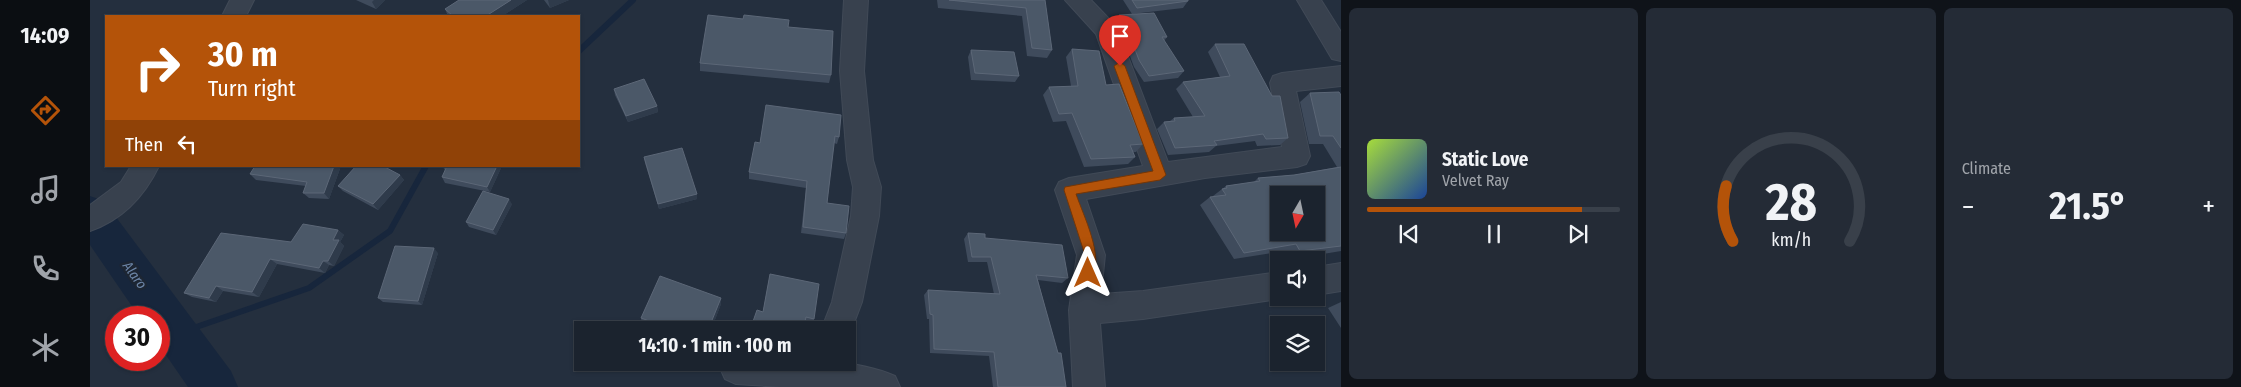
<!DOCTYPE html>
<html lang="en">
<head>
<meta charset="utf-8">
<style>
  :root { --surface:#1b232e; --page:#242b36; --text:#f1f3f6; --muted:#a0a4aa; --line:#39404a; --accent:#b45309 }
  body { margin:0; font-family:"Fira Sans Condensed",sans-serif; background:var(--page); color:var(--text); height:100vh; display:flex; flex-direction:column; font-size:19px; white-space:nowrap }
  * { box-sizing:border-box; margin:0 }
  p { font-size:16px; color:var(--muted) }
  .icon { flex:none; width:28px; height:28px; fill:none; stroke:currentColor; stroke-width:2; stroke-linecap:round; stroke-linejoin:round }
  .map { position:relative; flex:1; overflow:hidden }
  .sheet { display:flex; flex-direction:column; gap:8px; padding:8px; background:#0f1319; width:900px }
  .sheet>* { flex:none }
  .hud { position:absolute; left:15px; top:15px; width:475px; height:152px; border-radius:0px; box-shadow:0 1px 4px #0004,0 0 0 1px var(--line); background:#b45309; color:#fff; overflow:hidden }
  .needle { width:32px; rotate:189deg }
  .fabs { position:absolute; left:1180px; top:186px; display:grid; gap:10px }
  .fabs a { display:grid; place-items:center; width:55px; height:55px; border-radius:0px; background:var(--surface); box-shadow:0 1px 4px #0004,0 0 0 1px var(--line); font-size:25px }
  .speed { position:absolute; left:15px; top:306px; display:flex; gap:10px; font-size:25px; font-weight:700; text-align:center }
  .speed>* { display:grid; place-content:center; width:65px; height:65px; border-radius:50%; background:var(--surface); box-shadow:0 1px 4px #0004,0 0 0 1px var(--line); line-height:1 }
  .speed .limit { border:8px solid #d22; background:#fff; color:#111 }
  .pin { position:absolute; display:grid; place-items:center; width:42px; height:42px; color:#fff; margin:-51px -21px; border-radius:50% 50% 50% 0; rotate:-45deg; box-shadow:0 0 5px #0007 }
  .pin .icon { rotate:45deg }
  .me { position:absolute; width:55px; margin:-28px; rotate:0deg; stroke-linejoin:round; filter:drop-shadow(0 0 4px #0008) }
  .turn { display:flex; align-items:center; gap:18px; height:105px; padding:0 20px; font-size:22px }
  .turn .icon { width:65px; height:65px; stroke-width:2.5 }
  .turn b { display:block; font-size:35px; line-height:42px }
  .then { display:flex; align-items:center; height:48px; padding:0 20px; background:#0003; gap:10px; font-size:19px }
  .big { font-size:38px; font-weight:700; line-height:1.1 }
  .sheet .card { flex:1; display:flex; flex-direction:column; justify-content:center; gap:8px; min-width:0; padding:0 18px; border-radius:8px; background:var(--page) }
  .sheet .dial { align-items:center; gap:0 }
  .dial svg { height:130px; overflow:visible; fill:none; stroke:var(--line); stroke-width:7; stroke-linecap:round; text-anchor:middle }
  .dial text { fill:var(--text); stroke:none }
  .song { display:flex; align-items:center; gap:15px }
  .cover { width:60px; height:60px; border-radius:8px; background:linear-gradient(135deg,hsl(80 70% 55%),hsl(220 70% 35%)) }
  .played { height:5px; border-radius:2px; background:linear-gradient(90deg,var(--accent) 85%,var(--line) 85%) }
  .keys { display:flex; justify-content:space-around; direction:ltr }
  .heat { display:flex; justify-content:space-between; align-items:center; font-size:28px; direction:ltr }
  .sheet .tiles { flex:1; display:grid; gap:8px; grid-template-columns:repeat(3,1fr) }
  .trip { position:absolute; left:484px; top:321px; width:282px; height:50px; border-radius:0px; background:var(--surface); box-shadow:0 1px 4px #0004,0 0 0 1px var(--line); font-weight:700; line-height:50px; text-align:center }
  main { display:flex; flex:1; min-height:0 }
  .menu { display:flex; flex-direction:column; width:90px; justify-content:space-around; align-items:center; background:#0b0e12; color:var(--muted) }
  .menu .icon { width:35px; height:35px }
  .menu .on { color:var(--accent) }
  .menu b { font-size:22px; color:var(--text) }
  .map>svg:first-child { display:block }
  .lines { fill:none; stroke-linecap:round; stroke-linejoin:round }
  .stream { stroke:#17263c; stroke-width:6 }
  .river { fill:#17263c; fill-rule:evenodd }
  .minor-casing { stroke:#414a57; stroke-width:2 }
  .minor { fill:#38414e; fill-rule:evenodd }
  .wall { fill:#3f4b5c }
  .shaded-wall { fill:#2f3b4b }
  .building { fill:#4b5868; stroke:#5c6777; fill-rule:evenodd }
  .route { fill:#b45309; stroke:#753606 }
  .labels { text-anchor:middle; stroke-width:5; stroke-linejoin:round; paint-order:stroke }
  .water-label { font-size:14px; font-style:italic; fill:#6d86a8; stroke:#1d2633 }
</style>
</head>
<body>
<main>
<nav class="menu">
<b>14:09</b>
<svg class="icon on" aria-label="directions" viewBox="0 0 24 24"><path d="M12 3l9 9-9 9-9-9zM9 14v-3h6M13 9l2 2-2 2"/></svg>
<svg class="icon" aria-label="music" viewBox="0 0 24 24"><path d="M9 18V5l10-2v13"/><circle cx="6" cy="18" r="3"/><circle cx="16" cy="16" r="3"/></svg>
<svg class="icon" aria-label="phone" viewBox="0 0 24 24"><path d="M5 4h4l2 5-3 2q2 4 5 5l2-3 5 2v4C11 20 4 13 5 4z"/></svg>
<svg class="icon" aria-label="climate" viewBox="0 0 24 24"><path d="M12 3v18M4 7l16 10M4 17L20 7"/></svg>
</nav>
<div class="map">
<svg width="1251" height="387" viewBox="0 0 1251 387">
  <rect width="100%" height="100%" fill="#242f3e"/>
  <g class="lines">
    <path class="stream" d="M489 51 543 0
      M86 334 219 288 300 231 336 166"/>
    <path class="river" d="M0 196 14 201 141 371 148 387H98L69 345V318H50L0 245Z"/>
    <g class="minor-casing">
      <path id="minor" d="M140 0H164L156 16H132Z
        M754 0H778L774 71 783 160 791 187 789 216 772 302 758 339V330H731L742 302 761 216 763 187 757 160 750 71Z
        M975 0H1001L1024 24 1028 30 1078 162 1192 147 1180 83 1183 76 1192 73 1251 66V86L1206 91 1220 156 1216 164 1207 167 1115 178 996 199 1015 255 1011 294 1053 291 1189 272V298H1195L1053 319 1010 323 1015 387H983L979 310 987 255 965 190 969 182 979 178 1053 166 1006 34Z
        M1207 0H1231L1251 32V61L1242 59Z
        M41 166H69C54 197 32 220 0 231V205L31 182Z
        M1251 263V291L1226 295V267Z
        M633 362C687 362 754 354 805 376L810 387H691L646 384 635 379 630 368Z"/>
    </g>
    <use href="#minor" class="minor"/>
  </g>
  <path class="wall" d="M266 0H295L286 9Z
    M369 0H437L412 16H358L355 9Z
    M454 0H479L460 8Z
    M847 0H955L962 50 957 58 937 56 932 16 848 8Z
    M1033 0H1098V1L1093 8 1042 14Z
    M1029 15 1077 37 1074 41 1094 71 1088 78 1054 82 1044 67 1030 29 1025 22Z
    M698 27 741 75 739 83 610 71V63Z
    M1125 44 1198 138 1190 145 1167 146 1165 141 1126 146 1119 152 1078 155 1067 129 1074 122 1080 121 1084 118 1103 117 1086 89 1093 82 1130 77 1118 52Z
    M982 49 1016 85 1053 144 1046 152H1043L1045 157 1038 164 994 167 976 121 963 122 953 95 959 87 981 86 976 57Z
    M881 50 929 76 925 82 881 80 878 57Z
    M524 89 567 106 568 112 538 122 525 95Z
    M1220 93 1251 95V251L1233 254 1199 257 1195 251 1144 259 1110 205 1120 197H1123V196L1136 186 1164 182 1168 178 1204 175 1247 167 1233 144H1219L1210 102Z
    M676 105 749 137 747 144 744 143 737 203 756 233 754 239 711 233 716 188 659 179V172L670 143Z
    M554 157 607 199 569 209 555 163Z
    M251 166 239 199 219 198 213 193 216 186 166 180 160 174Z
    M352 166H412L400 192 355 183 352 177 355 170Z
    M310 175 314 180 288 210 253 191 248 186Z
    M422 204 406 235 379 227 376 222Z
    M248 230 254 235 250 242 254 246 244 266 239 265 235 273 187 264 169 297 133 291 126 302 102 297 94 293 201 242Z
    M878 233 895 238 978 278 972 283 948 280 976 387H903L899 356 840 353 839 319H837L834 295 838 290 904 294 897 262H878L874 239Z
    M348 253 332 305 293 302 288 298Z
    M680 274 724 319 722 323 673 312Z
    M631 298V304L621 330H570L552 324 551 318Z
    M1251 302V328L1238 308Z"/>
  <path class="shaded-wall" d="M284 0H295L286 9 282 2Z
    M421 0H437L412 16H396Z
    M458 0H479L460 8Z
    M567 106 568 112 538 122 536 116Z
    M244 166H251L239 199 234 193Z
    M407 166H412L400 192 397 187Z
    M310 175 314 180 288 210 283 204Z
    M607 194V199L569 209 568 204Z
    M419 199 422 204 406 235 403 230Z
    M248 230 254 235 250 242 254 246 244 266 238 261 243 240Z
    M344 248 348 253 332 305 328 301Z
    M180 259 187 264 169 297 162 292Z
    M233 261 239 265 235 273 229 268Z
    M126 286 133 291 126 302 119 298Z
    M631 298V304L621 330H618Z"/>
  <path class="building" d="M369 0H421L396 16H363L355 9Z
    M859 0H955L962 50 942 48 936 8Z
    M1042 0H1098V1L1047 8Z
    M1064 13 1077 37H1072L1094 71 1059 76 1049 60 1035 23 1029 15Z
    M618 15 653 19 654 15 699 20 698 27 743 31 741 75 610 63Z
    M1125 44H1154L1182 96H1190L1198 138 1176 139 1173 134 1124 141 1127 145 1085 148 1074 122 1085 121 1084 118 1115 116 1093 82 1140 76Z
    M982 49 1009 51 1016 85 1029 84 1053 144 1040 145 1045 157 1001 159 982 113 969 114 959 87 988 86Z
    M881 50 924 52 929 76 885 73Z
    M554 79 567 106 536 116 524 89Z
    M1249 92 1251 95V148L1243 136H1230L1220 93Z
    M676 105 751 115 749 137 745 136 737 203 759 206 756 233 713 227 717 181 659 172 665 142 670 143Z
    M592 148 607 194 568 204 554 157Z
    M165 166H244L234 193H213L217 182 160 174Z
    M266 166H293L310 175 283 204 248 186Z
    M357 166H407L397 187 352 177Z
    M1251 167V246L1210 251 1206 244 1154 253 1120 197 1136 195 1132 189 1137 188 1136 186 1170 181 1168 178 1204 175ZM1189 195H1226V232H1189Z
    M393 191 419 199 403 230 376 222Z
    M213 224 248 230 243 240H249L238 261H233L229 268 180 259 162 292 126 286 119 298 94 293 131 233 201 242Z
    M878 233 895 234V238L972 245 978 278 946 275 968 353H971L976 387H908L904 352 844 349 843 315 840 314 838 290 910 294 901 257H882Z
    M305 246 344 248 328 301 288 298Z
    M680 274 729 284 724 319 716 317 713 330H660L667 310 673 312Z
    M570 276 631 298 618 330H584L551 318Z"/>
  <path class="route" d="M1030 62 1035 66 1076 175 1070 180 986 194C994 217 1013 254 1003 277L998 279 994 277 992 273 995 255 974 190 975 187 1063 171 1024 66Z"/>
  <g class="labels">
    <g class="water-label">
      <text transform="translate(45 275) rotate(54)" y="5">Alaro</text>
    </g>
  </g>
</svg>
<div class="fabs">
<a><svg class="needle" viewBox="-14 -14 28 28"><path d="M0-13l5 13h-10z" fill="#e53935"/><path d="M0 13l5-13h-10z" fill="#a0a4aa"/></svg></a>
<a><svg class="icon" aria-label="sound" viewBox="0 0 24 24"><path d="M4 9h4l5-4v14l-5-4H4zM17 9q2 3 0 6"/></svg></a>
<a><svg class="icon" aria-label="layers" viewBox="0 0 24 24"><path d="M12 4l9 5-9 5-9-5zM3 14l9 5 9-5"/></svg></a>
</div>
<div class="speed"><div class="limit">30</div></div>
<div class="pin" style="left:1030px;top:66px;background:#d93025"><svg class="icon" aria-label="arrive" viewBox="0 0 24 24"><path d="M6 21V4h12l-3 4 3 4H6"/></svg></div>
<svg class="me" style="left:998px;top:273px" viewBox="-20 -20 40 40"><path d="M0-17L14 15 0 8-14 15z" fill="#b45309" stroke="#fff" stroke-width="4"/></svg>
<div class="trip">14:10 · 1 min · 100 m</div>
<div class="hud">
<div class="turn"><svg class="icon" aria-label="right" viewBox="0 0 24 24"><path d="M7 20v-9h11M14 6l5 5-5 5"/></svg><div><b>30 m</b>Turn right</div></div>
<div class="then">Then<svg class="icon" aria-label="left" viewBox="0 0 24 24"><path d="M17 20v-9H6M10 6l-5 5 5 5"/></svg></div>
</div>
</div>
<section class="sheet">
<div class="tiles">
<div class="card">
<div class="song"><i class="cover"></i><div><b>Static Love</b><p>Velvet Ray</p></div></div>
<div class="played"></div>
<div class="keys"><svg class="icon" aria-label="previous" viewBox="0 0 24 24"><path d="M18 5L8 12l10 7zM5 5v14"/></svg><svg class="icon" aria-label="pause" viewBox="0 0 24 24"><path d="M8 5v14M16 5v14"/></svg><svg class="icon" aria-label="next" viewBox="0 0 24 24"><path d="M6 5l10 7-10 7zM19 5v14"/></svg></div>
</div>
<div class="card dial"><svg viewBox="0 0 100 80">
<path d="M14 69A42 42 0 1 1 86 69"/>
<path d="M14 69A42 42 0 0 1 10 35" stroke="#b45309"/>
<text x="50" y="56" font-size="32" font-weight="700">28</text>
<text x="50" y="72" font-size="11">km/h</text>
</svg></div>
<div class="card"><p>Climate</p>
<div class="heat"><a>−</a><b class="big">21.5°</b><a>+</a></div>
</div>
</div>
</section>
</main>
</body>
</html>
